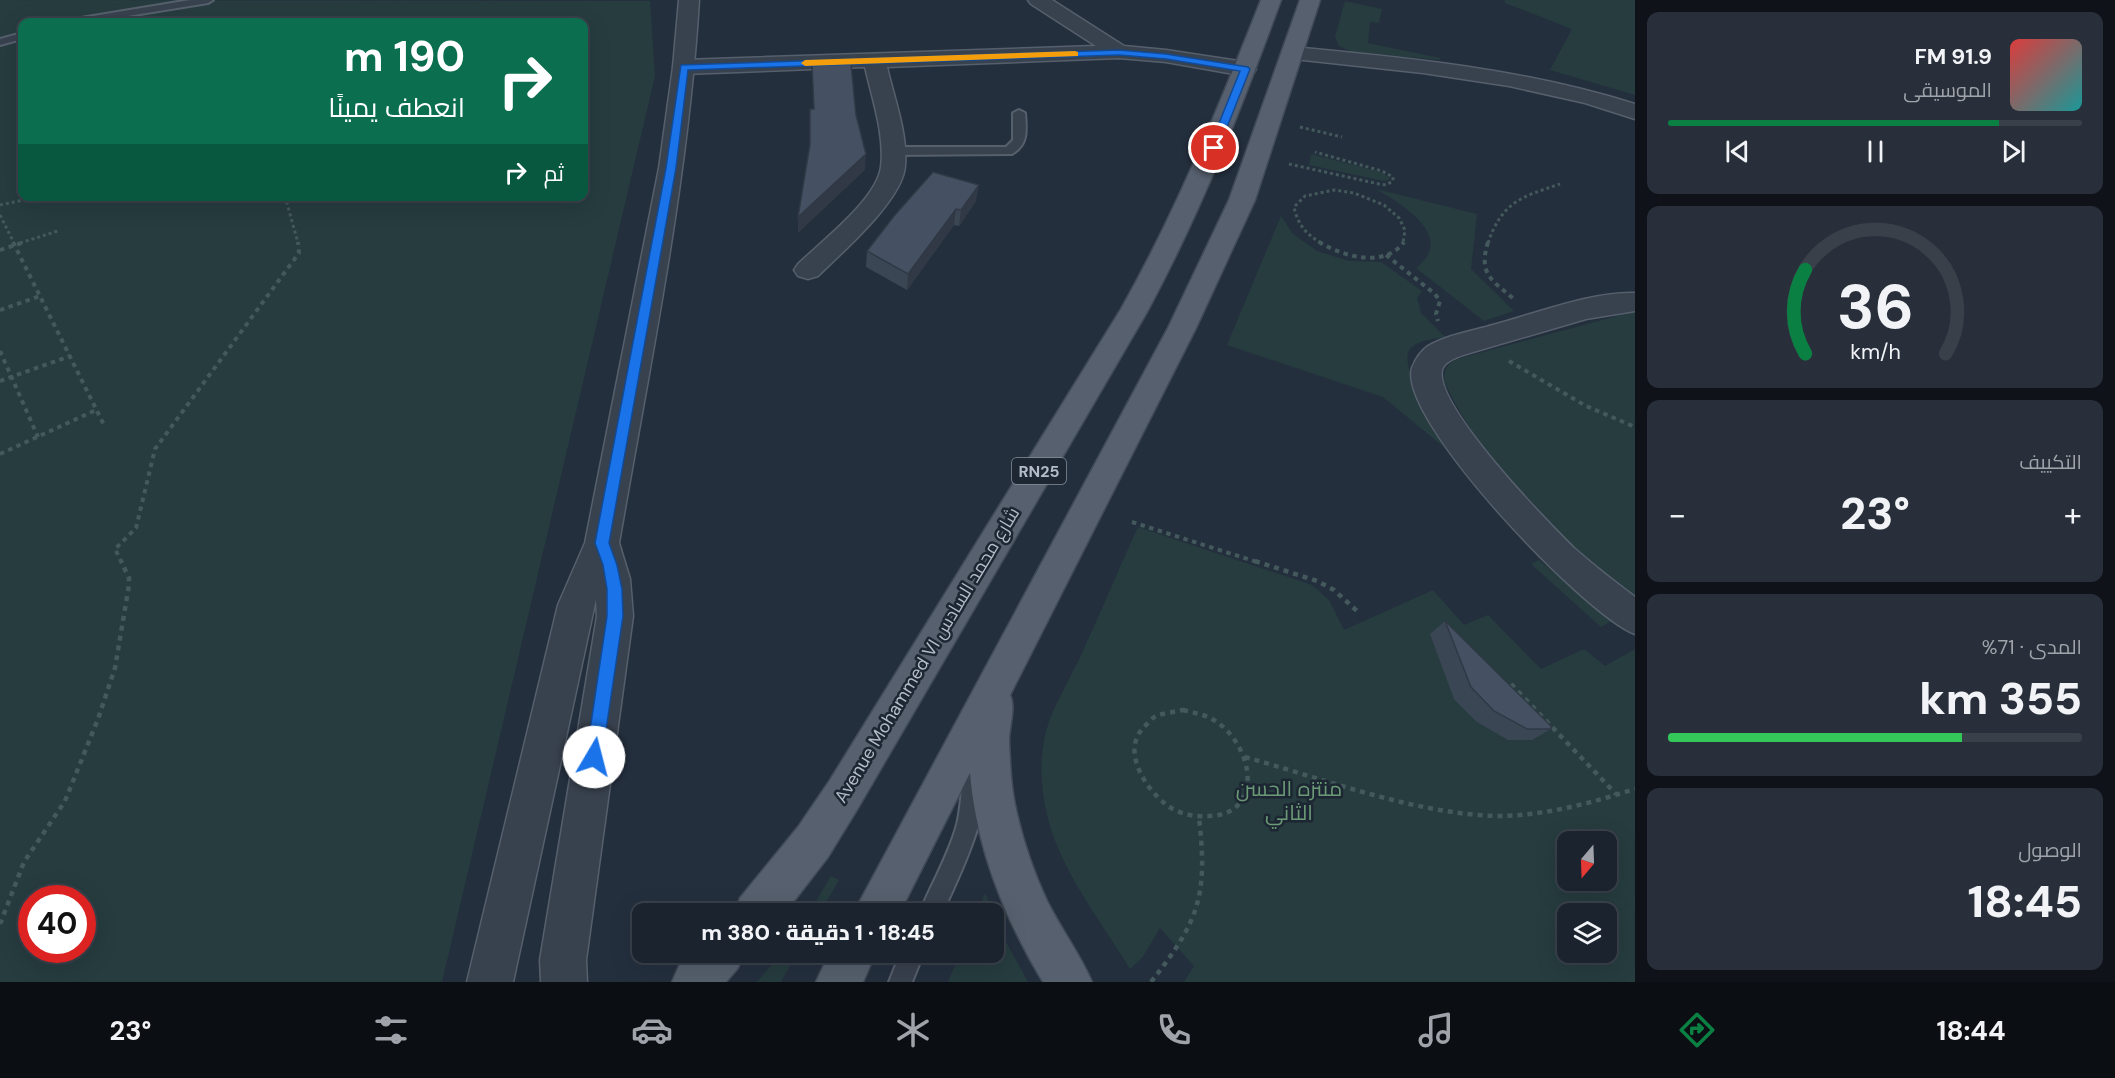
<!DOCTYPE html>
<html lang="ar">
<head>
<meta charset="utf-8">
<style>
  :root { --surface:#1b232e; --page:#282f3a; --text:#f1f3f6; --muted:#a0a4aa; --line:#39404a; --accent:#0b8043 }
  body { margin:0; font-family:"DM Sans",Cairo,sans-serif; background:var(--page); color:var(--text); direction:rtl; height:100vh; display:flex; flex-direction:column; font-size:22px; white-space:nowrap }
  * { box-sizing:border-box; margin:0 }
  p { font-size:20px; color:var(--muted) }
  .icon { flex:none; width:33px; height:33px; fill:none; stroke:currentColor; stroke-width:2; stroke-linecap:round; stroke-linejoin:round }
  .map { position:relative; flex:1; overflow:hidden; direction:ltr }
  .side { display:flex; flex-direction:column; gap:12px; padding:12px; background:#0f1319; width:480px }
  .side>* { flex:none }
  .hud { position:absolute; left:18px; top:18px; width:570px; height:183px; border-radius:12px; box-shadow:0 6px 24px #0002,0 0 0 2px var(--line); direction:rtl; background:#0b6e4f; color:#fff; overflow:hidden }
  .needle { width:39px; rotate:199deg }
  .controls { position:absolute; left:1557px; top:831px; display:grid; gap:12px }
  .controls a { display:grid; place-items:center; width:60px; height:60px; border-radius:12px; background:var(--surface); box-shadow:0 6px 24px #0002,0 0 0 2px var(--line); font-size:30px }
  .speed { position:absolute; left:18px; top:885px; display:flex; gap:12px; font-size:30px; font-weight:700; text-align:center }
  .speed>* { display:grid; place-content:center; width:78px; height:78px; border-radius:50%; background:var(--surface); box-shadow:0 6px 24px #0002,0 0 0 2px var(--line); line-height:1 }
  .speed .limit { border:9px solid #d22; background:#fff; color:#111 }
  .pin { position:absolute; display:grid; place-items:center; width:51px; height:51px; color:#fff; margin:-26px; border:3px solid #fff; border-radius:50%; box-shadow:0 2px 6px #0007 }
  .me { position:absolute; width:66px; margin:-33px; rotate:8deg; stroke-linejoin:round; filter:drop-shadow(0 0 4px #0008) }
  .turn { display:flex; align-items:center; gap:21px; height:126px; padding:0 24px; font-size:27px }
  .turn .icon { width:78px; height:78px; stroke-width:2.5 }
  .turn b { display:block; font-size:42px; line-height:51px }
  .then { display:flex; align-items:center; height:57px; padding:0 24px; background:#0003; gap:12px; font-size:22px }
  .big { font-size:45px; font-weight:800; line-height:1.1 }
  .side .card { flex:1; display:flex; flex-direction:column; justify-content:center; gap:9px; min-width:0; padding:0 21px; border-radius:12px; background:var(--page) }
  .side .dial { align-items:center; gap:0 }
  .dial svg { height:156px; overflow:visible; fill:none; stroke:var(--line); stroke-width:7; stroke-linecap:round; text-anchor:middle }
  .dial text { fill:var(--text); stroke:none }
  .song { display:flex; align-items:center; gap:18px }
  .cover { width:72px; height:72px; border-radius:9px; background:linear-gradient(135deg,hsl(0 70% 55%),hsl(180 70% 35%)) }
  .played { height:6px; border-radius:3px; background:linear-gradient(90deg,var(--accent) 80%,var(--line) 80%) }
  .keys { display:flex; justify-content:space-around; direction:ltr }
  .heat { display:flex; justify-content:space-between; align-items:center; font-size:33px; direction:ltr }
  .charge { height:9px; border-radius:4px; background:linear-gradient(90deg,#34c759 71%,var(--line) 0) }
  .trip { position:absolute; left:632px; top:903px; width:372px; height:60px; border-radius:12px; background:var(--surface); box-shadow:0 6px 24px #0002,0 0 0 2px var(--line); font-weight:800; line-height:60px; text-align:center; direction:rtl }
  .menu { display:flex; height:96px; justify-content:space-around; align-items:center; background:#0b0e12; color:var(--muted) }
  .menu .icon { width:42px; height:42px }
  .menu .selected { color:var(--accent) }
  .menu b { font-size:27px; color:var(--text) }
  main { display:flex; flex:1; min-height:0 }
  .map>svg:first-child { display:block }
  .green { fill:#263c3f; fill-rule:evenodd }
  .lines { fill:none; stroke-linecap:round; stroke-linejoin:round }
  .service-casing { stroke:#565f6c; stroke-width:4 }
  .minor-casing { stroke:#565f6c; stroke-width:3 }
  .tertiary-casing { stroke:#565f6c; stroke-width:3 }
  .primary-casing { stroke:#414a57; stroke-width:3 }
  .path-far2 { stroke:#44595c; stroke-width:3; stroke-dasharray:3 3; stroke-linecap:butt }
  .path-far1 { stroke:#44595c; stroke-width:4; stroke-dasharray:4.5 4.5; stroke-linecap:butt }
  .path { stroke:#44595c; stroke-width:4.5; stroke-dasharray:5 5; stroke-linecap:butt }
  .service { fill:#38414e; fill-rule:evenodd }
  .minor { fill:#38414e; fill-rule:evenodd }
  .tertiary { fill:#38414e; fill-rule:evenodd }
  .primary { fill:#56606e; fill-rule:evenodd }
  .wall { fill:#3b4654 }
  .shaded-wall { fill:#303945 }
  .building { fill:#455162; stroke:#303945; stroke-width:1.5 }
  .route { fill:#1a73e8; stroke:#114b97; stroke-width:1.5 }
  .slow { fill:#f59e0b }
  .labels { text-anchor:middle; stroke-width:5; stroke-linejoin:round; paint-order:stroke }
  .shield { fill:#1d2633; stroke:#878f9c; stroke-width:1.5 }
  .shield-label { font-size:16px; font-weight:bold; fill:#b4bcc9 }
  .street-label { font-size:18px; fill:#b4bcc9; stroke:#1d2633 }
  .near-park-label { font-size:21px; fill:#6b9a76; stroke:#1d2633 }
</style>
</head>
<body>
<main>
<section class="side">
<div class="card">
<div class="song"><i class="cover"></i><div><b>91.9 FM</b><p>الموسيقى</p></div></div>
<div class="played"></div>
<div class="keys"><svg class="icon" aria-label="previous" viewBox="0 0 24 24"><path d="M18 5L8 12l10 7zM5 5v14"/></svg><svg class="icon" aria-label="pause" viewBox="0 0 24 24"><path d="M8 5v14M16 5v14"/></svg><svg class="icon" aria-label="next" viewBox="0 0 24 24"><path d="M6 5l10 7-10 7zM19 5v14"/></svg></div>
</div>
<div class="card dial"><svg viewBox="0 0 100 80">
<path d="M14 69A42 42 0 1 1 86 69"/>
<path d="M14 69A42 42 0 0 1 14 26" stroke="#0b8043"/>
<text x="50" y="56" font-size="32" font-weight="700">36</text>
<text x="50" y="72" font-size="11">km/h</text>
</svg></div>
<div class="card"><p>التكييف</p>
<div class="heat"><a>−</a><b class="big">23°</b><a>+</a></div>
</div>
<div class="card"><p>المدى · 71%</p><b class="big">355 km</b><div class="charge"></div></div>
<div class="card"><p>الوصول</p><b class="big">18:45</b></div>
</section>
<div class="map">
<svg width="1635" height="982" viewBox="0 0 1635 982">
  <rect width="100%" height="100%" fill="#242f3e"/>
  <path class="green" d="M0 0 650 1 655 76 442 982H0ZM22 22H584V196H22ZM32 898H82V950H32Z
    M1505 0H1635V95L1550 70 1572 29 1505 3Z
    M1345 1 1382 9 1379 23 1370 22 1368 43 1440 58V60L1352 52 1339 46 1335 37Z
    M1311 154 1381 172 1389 177V180L1384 181 1309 165Z
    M1376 189 1477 214 1471 269 1514 311 1484 321 1416 268C1457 236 1401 204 1376 189Z
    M1281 216 1293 234 1317 251 1349 261 1381 262 1422 291 1417 298 1421 313 1445 337C1435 339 1417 340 1410 349 1397 364 1437 430 1445 448L1383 397 1227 345Z
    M1628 313H1635V602L1631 601C1557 534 1487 473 1444 381 1444 369 1447 364 1457 359Z
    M1138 527 1312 585 1329 600 1344 630 1433 590 1464 625 1488 615 1541 669 1584 649 1605 666 1635 649V982H1184L1194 966 1160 928 1142 958 1130 969C1105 928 1074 888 1056 843 1040 803 1035 754 1052 714 1062 690 1076 668 1086 644 1104 605 1120 566 1138 527ZM1568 842H1606V880H1568ZM1568 914H1606V952H1568Z
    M1539 560 1613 620 1601 627 1531 564Z
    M831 876 839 880 820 913H809Z
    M985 893 1005 940 1028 982H948L960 953 993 952V914L977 913Z
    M782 952 797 953 781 982H757Z"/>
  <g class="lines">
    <g class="service-casing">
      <path id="service" d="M190 0H213L208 3 91 22H70L75 19Z
        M22 33V39L0 45V39Z
        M1019 110 1025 113C1026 129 1029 144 1012 154L892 155 886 151 892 147H1006L1013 140V113Z
        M974 766 981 769C996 805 957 880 942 914H919C931 885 947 858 956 828 962 809 960 785 967 769Z
        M901 952H924L912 982H889Z"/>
    </g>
    <g class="minor-casing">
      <path id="minor" d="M1028 0H1052L1124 46 1166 50 1245 62 1253 64 1256 69 1253 74 1245 76 1166 62 1119 58 887 67C894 98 908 134 905 166 903 200 841 253 818 276L808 279 798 276 794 270 798 264C822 241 877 199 881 167 885 135 872 98 865 67L684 74 676 72 673 67 676 62 684 60 1096 46 1031 4Z
        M1293 47C1409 58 1524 69 1635 104V119L1585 103 1509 86 1423 73 1285 58 1282 53 1285 48Z
        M1635 293V311L1586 319 1463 355C1455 358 1444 362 1442 370 1434 405 1547 522 1574 548 1593 565 1614 581 1635 597V634C1586 616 1397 419 1412 368 1415 360 1421 351 1428 346 1447 335 1472 331 1493 325 1534 314 1593 291 1635 293Z"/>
    </g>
    <g class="tertiary-casing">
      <path id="tertiary" d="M679 0H699C688 183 650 363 619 543L630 579 633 616 586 960 587 982H541L540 960 597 616 596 599 513 982H467L558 605 585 543 659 168 673 67Z"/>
    </g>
    <g class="primary-casing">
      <path id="primary" d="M1261 0H1281C1241 109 1202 210 1147 312L858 808 828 857 784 914H734L740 898 798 827 830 780 1121 309C1177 210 1219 106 1261 0Z
        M1300 0H1320L1255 200 1196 328 1010 695C1016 708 1009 726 1009 741 1010 765 1011 790 1017 814 1024 844 1034 873 1047 901 1061 929 1080 954 1092 982H1043C1005 919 976 847 970 773L899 914H853L1168 328 1229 200Z
        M691 952H744L738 968 726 982H672L679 966Z
        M830 952H876L863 982H816Z"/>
    </g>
    <path class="path-far2" d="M1300 127 1342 137
      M1289 164 1379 184 1386 185 1393 181V177L1382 171 1315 152
      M285 196 298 243
      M0 205 43 196
      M0 215 14 243
      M20 243 58 231
      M1321 243C1306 234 1298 225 1294 207L1305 196 1334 190 1354 193 1384 205 1399 218 1405 230 1403 243
      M1488 243C1502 202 1521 197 1560 184"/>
    <path class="path-far1" d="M13 242 105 427
      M1319 242C1342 256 1384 269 1404 242
      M1488 242C1478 275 1492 280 1515 300
      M0 250 25 242
      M1386 255 1435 294 1440 301 1436 314 1438 321
      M0 310 40 296
      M0 351 38 437
      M1509 361 1586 406 1635 427
      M0 381 70 356
      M0 454 96 410
      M1132 522 1260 563
      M122 563 115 549 136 528 155 449 299 253 298 242"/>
    <path class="path" d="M1255 561 1317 581 1334 590 1357 611
      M1511 684 1616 794
      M1183 710C1195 713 1207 715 1217 722 1242 739 1260 782 1237 806 1229 814 1218 816 1207 816 1194 817 1180 814 1168 806 1145 789 1119 749 1146 725 1149 722 1152 718 1156 716 1164 713 1174 712 1183 710Z
      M1245 757C1324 779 1415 814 1497 816 1544 816 1591 803 1635 789
      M0 924 24 862 65 801 98 719 115 668 129 585V578L121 561
      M1151 982C1199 921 1208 896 1199 818"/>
    <use href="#service" class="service"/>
    <use href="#minor" class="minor"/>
    <use href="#tertiary" class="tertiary"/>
    <use href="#primary" class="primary"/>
  </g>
  <path class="wall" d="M976 201 959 226 954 225 907 290 866 267 867 251 894 216Z
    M1445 621 1551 729 1532 740H1508L1477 722 1454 699 1430 634Z"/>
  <path class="shaded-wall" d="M866 154 865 170 798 233V217Z
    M979 185 976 201 959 226 961 210Z
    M956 209 954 225 907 290 908 274Z"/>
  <path class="building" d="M851 64 856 115 866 154 798 217 810 144V109H814L812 65Z
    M933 172 979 185 961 210 956 209 908 274 867 251 894 216Z
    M1445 621 1551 726V729H1527L1494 711 1471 687Z"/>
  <path class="route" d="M1119 50 1166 54 1248 67 1250 69 1218 150 1209 148 1240 71 1166 59 1119 55 688 70 676 168 609 543 617 565 622 589 623 616 602 757 600 763 594 765 588 763 586 757 607 616V589L603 565 595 543 666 168 681 65Z"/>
  <path class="slow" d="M1075 51 1078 52V56L805 66 801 63 805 60Z"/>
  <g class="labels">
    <rect class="shield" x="1012" y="458" width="54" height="26" rx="4.5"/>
    <g class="shield-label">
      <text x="1039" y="477">RN25</text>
    </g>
    <g class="street-label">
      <text transform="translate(927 655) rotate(-59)" y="6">Avenue Mohammed VI شارع محمد السادس</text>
    </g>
    <g class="near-park-label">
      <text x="1289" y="796">منتزه الحسن<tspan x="1289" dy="24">الثاني</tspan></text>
    </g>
  </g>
</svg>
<div class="controls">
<a><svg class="needle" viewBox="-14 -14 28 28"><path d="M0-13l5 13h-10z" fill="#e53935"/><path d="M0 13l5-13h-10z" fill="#a0a4aa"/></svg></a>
<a><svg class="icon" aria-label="layers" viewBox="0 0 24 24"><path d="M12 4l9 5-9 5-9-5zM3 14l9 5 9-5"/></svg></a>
</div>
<div class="speed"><div class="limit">40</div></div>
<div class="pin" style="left:1214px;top:148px;background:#d93025"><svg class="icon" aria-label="arrive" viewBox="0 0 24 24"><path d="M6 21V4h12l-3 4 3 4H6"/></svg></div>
<svg class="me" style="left:594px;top:757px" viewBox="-20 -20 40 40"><circle r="19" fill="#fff"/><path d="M0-13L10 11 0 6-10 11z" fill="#1a73e8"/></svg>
<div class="trip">18:45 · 1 دقيقة · 380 m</div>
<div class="hud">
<div class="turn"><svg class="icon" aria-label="right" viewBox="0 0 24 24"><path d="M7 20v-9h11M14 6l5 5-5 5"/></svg><div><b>190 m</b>انعطف يمينًا</div></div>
<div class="then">ثم<svg class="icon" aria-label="right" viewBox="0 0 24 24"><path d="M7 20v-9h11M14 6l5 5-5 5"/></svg></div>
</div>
</div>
</main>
<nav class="menu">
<b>18:44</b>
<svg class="icon selected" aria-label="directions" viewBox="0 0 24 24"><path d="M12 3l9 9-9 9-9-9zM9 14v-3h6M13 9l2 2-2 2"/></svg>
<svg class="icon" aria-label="music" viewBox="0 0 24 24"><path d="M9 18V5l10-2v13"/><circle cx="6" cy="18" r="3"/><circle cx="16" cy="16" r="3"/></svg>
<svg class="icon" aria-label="phone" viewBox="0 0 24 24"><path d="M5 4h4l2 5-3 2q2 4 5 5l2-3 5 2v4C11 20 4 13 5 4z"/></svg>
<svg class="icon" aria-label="climate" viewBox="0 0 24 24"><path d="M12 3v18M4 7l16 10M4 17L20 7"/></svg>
<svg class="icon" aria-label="car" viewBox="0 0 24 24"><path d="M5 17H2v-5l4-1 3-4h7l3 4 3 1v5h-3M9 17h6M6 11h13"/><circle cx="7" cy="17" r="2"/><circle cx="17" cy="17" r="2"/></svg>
<svg class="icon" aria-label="filters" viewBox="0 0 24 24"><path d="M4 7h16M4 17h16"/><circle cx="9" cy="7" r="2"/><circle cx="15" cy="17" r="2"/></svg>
<b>23°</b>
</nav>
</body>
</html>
